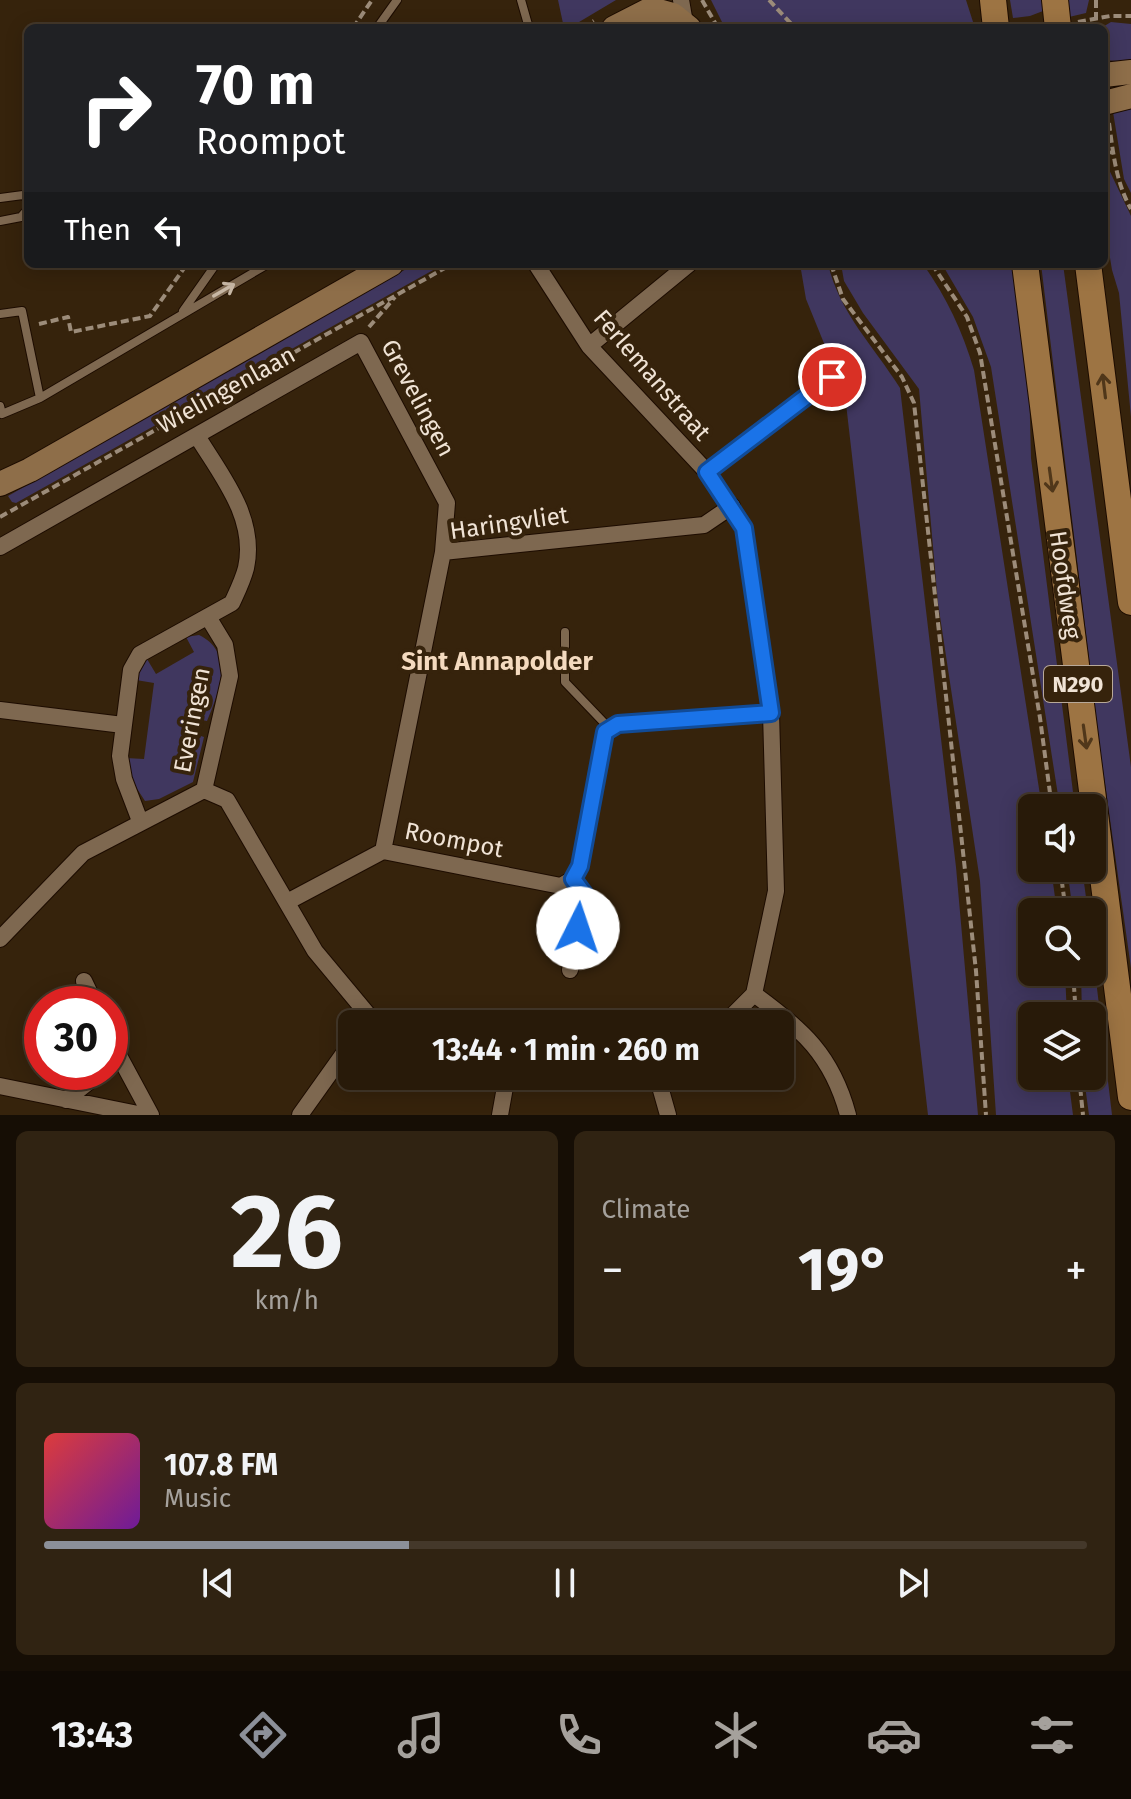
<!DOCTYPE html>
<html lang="en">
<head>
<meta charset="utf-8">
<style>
  :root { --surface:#281a09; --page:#302312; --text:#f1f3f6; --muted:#a5a19c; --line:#44382a; --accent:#8c9099 }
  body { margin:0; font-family:"Fira Sans",sans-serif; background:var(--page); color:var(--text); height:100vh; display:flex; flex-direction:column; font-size:30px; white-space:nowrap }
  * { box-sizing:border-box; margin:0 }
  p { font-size:26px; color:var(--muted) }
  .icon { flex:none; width:44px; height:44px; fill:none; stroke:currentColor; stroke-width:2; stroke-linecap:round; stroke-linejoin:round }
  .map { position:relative; height:1115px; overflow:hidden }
  .drawer { display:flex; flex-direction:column; gap:16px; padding:16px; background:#160e05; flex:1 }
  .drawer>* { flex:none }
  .banner { position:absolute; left:24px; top:24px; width:1084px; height:244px; border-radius:12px; box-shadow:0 4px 20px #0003,0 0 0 2px var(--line); background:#202124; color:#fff; overflow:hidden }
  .controls { position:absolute; left:1018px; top:794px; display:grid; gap:16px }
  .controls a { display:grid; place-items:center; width:88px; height:88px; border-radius:12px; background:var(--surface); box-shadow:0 4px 20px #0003,0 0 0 2px var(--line); font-size:40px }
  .speed { position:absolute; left:24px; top:986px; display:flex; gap:16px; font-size:40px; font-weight:700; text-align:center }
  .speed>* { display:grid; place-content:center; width:104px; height:104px; border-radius:50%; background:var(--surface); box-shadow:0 4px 20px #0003,0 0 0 2px var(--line); line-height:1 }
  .speed .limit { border:12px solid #d22; background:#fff; color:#111 }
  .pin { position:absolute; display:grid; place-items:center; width:68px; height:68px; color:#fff; margin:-34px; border:4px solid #fff; border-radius:50%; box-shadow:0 2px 8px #0007 }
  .me { position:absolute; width:88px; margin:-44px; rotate:4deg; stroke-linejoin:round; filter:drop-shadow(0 0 6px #0008) }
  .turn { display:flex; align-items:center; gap:28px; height:168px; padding:0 40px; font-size:36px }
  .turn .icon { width:104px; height:104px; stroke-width:2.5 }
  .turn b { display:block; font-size:56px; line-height:68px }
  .then { display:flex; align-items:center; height:76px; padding:0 40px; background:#0003; gap:16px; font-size:30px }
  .big { font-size:60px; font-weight:700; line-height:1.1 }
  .drawer .widget { flex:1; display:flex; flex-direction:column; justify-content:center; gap:12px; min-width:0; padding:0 28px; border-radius:12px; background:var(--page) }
  .drawer .dial { align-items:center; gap:0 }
  .dial b { font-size:104px; line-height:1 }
  .song { display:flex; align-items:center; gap:24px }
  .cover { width:96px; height:96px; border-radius:12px; background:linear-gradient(135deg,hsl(0 70% 55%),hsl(280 70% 35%)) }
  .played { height:8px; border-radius:4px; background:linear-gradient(90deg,var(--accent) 35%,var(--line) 35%) }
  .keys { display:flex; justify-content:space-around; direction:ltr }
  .heat { display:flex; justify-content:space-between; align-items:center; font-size:44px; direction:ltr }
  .drawer .tiles { flex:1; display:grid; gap:16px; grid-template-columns:1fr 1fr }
  .widget:last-child { grid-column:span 2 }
  .trip { position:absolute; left:338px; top:1010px; width:456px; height:80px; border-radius:12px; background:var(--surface); box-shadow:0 4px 20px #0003,0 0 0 2px var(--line); font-weight:700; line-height:80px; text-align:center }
  .tab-bar { display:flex; height:128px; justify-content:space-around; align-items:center; background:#100a04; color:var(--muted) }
  .tab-bar .icon { width:56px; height:56px }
  .tab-bar .on { color:var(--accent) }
  .tab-bar b { font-size:36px; color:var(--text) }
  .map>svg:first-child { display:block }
  .green { fill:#40375f }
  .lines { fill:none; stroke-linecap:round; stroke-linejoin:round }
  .lane-casing { stroke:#1d0c00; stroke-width:10 }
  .street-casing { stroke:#1d0c00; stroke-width:18 }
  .secondary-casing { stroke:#1d0c00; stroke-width:26 }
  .primary-casing { stroke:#1d0c00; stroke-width:28 }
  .path { stroke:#9c8c7a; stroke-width:4; stroke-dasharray:8 4; stroke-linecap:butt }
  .lane { stroke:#7e6850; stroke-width:8 }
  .street { stroke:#7e6850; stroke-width:16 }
  .secondary { stroke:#8e6e49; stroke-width:24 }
  .primary { stroke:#9d7443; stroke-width:26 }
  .oneway { stroke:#c8b8a6 }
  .oneway2 { stroke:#50371a }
  .route-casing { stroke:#114b97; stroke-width:20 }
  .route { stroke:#1a73e8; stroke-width:14 }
  .labels { text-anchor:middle; stroke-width:8; stroke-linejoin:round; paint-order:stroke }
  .shield { fill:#36230c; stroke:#b8a999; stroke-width:2 }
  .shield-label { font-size:22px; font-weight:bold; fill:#f0e3d5 }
  .street-label { font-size:24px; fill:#f0e3d5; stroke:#36230c }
  .neighbourhood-label { font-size:26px; font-weight:bold; fill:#f4dabf; stroke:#36230c }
</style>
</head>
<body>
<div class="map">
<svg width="1131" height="1115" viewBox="0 0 1131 1115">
  <rect width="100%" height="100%" fill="#36230c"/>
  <path class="green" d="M558 0H616L569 28H564Z
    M711 0H966L974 25 956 28H728L722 22Z
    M1010 0H1043V11L1030 16 1013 18Z
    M1067 0H1089L1086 13 1069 17Z
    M1111 22 1131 24V62L1104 60V28H1101Z
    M1131 104V193L1124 179 1113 112Z
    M1104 159 1131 216V417L1119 293 1112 270 1104 221Z
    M415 264H444L16 503 12 502 8 496Z
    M800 264H828C840 314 873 345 900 388L956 867 978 1115H928L845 395 806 299Z
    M841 264H923C947 298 962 330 974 370L1042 808H1032V868H1051L1057 912H1032V972H1065L1067 1016H1032V1076H1068L1073 1115H996L980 881 938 603 919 389 863 313 844 281Z
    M942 264H1015L1029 381 1031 458 1075 808H1060L991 367 973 317Z
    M1041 264H1063L1131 767V968L1099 741Z
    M199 635C235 652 219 693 207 721L197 719 195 734 204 737 193 782 159 799 145 801 130 778 126 758 144 759 154 683 136 680 138 669 147 659 156 674 194 652 186 637Z
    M1067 868H1082L1088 912H1073Z
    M1092 946 1112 1115H1089L1084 1078 1092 1076V1016H1082L1081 972H1092Z"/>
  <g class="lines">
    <g class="lane-casing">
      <path id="lane" d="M521 0 529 28
        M377 28 397 0
        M0 198 23 195 28 200
        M0 221 21 217 28 209
        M183 311 216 264
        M0 314 22 311 40 398 2 414 0 406
        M40 398 268 264
        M565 632V682L610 729"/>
    </g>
    <g class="street-casing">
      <path id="street" d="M681 0 685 23
        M536 264 589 346 707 472 744 528 771 713 776 891 754 994 724 1024
        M589 346 689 264
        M707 472 832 377
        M0 547 361 342 447 503 443 552
        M0 710 123 725
        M204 790 230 676 225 645 208 617
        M140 821 124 779 120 756 131 670 140 654 232 603C237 592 243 580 246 568 257 518 221 475 197 436
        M383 851 443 552 704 525 732 506
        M287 902 383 851 561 886 573 879 580 866 605 732 618 724 771 713
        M0 939 83 853 204 790 227 800 315 951 370 1017 381 1024
        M570 970 585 895 573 879
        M84 981 95 1004
        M754 994C802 1029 832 1055 848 1115
        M110 1039 151 1115
        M520 1076 580 1082 600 1076
        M657 1076 668 1115
        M0 1086 143 1115
        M66 1100 101 1072
        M300 1115 352 1042
        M500 1115 507 1076"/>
    </g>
    <g class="secondary-casing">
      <path id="secondary" d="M614 28 651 9 673 15 689 28
        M1104 75 1131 72
        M1104 103 1131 96
        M0 484 30 470 391 264"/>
    </g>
    <g class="primary-casing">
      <path id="primary" d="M993 0 996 28
        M1055 0 1058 28
        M1025 264 1131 1097
        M1088 264 1131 602"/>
    </g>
    <path class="path" d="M702 0 718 28
      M769 0 795 28
      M1096 0V28
      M1078 22 1110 16H1131
      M353 28 372 0
      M583 28 594 21
      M1024 28 1038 26
      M1109 123C1113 152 1116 183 1131 209
      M1104 153 1113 152
      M831 264 843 299 902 377 914 403 976 971 986 1115
      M932 264 967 317 980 353 1040 718 1052 808
      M39 324 68 317 71 332 150 316 187 264
      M369 327 395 297
      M0 517 452 264
      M1060 868 1066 912
      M1073 972 1076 1016
      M1079 1076 1083 1115"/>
    <use href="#lane" class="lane"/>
    <use href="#street" class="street"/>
    <use href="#secondary" class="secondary"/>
    <use href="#primary" class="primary"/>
  </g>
  <defs><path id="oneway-shaft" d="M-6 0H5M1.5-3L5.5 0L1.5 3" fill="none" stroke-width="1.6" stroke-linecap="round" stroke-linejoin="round" transform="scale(2)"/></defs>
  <use class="oneway" href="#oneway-shaft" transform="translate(224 290) rotate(-30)"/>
  <g class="oneway2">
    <use href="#oneway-shaft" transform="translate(1104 386) rotate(-97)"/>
    <use href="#oneway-shaft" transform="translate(1051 480) rotate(82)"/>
    <use href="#oneway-shaft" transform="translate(1085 737) rotate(82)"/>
  </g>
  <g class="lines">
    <g class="route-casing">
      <path id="route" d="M578 928 585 895 573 879 580 866 605 732 618 724 771 713 744 528 707 472 832 377"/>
    </g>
    <use href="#route" class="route"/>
  </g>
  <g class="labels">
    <rect class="shield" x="1044" y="666" width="68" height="36" rx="6"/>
    <g class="shield-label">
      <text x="1078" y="692">N290</text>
    </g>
    <g class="street-label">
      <text transform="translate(652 375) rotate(49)" y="8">Ferlemanstraat</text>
      <text transform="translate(226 390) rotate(-29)" y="8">Wielingenlaan</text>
      <text transform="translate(418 398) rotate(62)" y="8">Grevelingen</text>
      <text transform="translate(509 523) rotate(-8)" y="8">Haringvliet</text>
      <text transform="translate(1065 585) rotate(82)" y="8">Hoofdweg</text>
      <text transform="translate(192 720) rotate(-79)" y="8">Everingen</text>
      <text transform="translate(454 840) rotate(11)" y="8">Roompot</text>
    </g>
    <g class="neighbourhood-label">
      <text x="497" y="670">Sint Annapolder</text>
    </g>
  </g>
</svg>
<div class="controls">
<a><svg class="icon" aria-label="sound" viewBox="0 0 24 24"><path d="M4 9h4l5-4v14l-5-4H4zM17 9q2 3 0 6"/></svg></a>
<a><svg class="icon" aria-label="search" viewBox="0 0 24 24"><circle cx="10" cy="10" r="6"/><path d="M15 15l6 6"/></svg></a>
<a><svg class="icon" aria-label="layers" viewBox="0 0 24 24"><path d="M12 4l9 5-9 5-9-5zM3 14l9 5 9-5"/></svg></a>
</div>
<div class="speed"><div class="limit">30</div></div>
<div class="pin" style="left:832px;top:377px;background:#d93025"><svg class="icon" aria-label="arrive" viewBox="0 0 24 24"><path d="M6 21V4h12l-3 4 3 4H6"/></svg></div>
<svg class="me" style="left:578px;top:928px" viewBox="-20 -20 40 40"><circle r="19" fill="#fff"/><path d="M0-13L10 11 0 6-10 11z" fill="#1a73e8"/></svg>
<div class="trip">13:44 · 1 min · 260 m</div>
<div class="banner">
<div class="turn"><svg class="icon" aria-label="right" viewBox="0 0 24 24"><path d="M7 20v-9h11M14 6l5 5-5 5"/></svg><div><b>70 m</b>Roompot</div></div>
<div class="then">Then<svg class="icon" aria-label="left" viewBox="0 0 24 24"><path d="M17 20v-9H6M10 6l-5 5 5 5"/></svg></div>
</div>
</div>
<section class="drawer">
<div class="tiles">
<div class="widget dial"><b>26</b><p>km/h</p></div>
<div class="widget"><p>Climate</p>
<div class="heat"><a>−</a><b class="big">19°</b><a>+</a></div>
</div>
<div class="widget">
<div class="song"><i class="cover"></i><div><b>107.8 FM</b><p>Music</p></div></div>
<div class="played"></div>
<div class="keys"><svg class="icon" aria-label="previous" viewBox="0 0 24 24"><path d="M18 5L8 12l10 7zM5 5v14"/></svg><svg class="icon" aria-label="pause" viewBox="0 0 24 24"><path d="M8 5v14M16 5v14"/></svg><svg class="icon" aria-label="next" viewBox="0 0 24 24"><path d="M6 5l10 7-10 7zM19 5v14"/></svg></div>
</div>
</div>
</section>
<nav class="tab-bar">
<b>13:43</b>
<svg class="icon on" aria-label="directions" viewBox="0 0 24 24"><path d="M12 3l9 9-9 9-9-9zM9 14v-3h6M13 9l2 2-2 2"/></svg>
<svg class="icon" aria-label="music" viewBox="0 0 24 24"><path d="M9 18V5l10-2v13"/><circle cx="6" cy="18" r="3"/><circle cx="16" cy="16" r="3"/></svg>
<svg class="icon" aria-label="phone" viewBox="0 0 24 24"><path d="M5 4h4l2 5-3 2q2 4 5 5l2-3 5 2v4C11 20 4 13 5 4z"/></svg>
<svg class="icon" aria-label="climate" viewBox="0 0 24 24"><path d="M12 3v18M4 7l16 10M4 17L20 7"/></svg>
<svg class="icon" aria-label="car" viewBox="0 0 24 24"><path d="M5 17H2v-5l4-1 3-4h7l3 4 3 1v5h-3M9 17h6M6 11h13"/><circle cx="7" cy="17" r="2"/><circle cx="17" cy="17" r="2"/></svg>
<svg class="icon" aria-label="filters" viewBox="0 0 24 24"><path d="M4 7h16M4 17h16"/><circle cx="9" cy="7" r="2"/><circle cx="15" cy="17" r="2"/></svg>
</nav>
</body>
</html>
